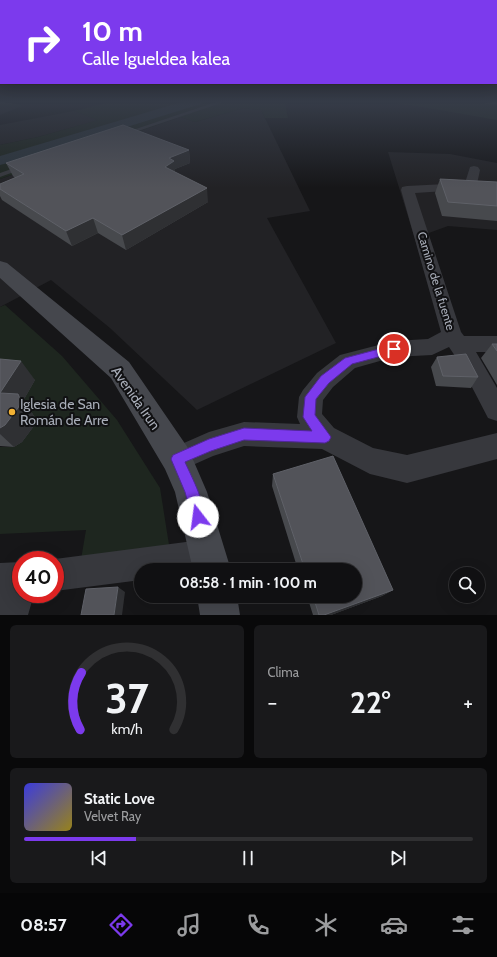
<!DOCTYPE html>
<html lang="es">
<head>
<meta charset="utf-8">
<style>
  :root { --surface:#101012; --page:#19191b; --text:#f1f3f6; --muted:#9c9d9f; --line:#303032; --accent:#7c3aed }
  body { margin:0; font-family:Cabin,sans-serif; background:var(--page); color:var(--text); height:100vh; display:flex; flex-direction:column; font-size:15px; white-space:nowrap }
  * { box-sizing:border-box; margin:0 }
  p { font-size:13px; color:var(--muted) }
  .icon { flex:none; width:22px; height:22px; fill:none; stroke:currentColor; stroke-width:2; stroke-linecap:round; stroke-linejoin:round }
  .map { position:relative; height:615px; overflow:hidden }
  .sheet { display:flex; flex-direction:column; gap:10px; padding:10px; background:#09090a; flex:1 }
  .sheet>* { flex:none }
  .hud { position:absolute; left:0px; top:0px; width:497px; height:84px; box-shadow:0 4px 16px #0002,0 0 0 1px var(--line); background:#7c3aed; color:#fff; overflow:hidden }
  .buttons { position:absolute; left:449px; top:567px; display:grid; gap:8px }
  .buttons a { display:grid; place-items:center; width:36px; height:36px; border-radius:50%; background:var(--surface); box-shadow:0 4px 16px #0002,0 0 0 1px var(--line); font-size:20px }
  .speed { position:absolute; left:12px; top:551px; display:flex; gap:8px; font-size:20px; font-weight:700; text-align:center }
  .speed>* { display:grid; place-content:center; width:52px; height:52px; border-radius:50%; background:var(--surface); box-shadow:0 4px 16px #0002,0 0 0 1px var(--line); line-height:1 }
  .speed .limit { border:6px solid #d22; background:#fff; color:#111 }
  .pin { position:absolute; display:grid; place-items:center; width:34px; height:34px; color:#fff; margin:-17px; border:2px solid #fff; border-radius:50%; box-shadow:0 1px 4px #0007 }
  .me { position:absolute; width:44px; margin:-22px; rotate:345deg; stroke-linejoin:round; filter:drop-shadow(0 0 3px #0008) }
  .turn { display:flex; align-items:center; gap:14px; height:84px; padding:0 16px; font-size:18px }
  .turn .icon { width:52px; height:52px; stroke-width:2.5 }
  .turn b { display:block; font-size:28px; line-height:34px }
  .big { font-size:30px; font-weight:800; line-height:1.1 }
  .sheet .tile { flex:1; display:flex; flex-direction:column; justify-content:center; gap:6px; min-width:0; padding:0 14px; border-radius:6px; background:var(--page) }
  .sheet .dial { align-items:center; gap:0 }
  .dial svg { height:104px; overflow:visible; fill:none; stroke:var(--line); stroke-width:7; stroke-linecap:round; text-anchor:middle }
  .dial text { fill:var(--text); stroke:none }
  .song { display:flex; align-items:center; gap:12px }
  .cover { width:48px; height:48px; border-radius:6px; background:linear-gradient(135deg,hsl(240 70% 55%),hsl(50 70% 35%)) }
  .played { height:4px; border-radius:2px; background:linear-gradient(90deg,var(--accent) 25%,var(--line) 25%) }
  .keys { display:flex; justify-content:space-around; direction:ltr }
  .heat { display:flex; justify-content:space-between; align-items:center; font-size:22px; direction:ltr }
  .sheet .tiles { flex:1; display:grid; gap:10px; grid-template-columns:1fr 1fr }
  .tile:last-child { grid-column:span 2 }
  .trip { position:absolute; left:134px; top:563px; width:228px; height:40px; border-radius:20px; background:var(--surface); box-shadow:0 4px 16px #0002,0 0 0 1px var(--line); font-weight:800; line-height:40px; text-align:center }
  .tab-bar { display:flex; height:64px; justify-content:space-around; align-items:center; background:#060607; color:var(--muted) }
  .tab-bar .icon { width:28px; height:28px }
  .tab-bar .current { color:var(--accent) }
  .tab-bar b { font-size:18px; color:var(--text) }
  .map>svg:first-child { display:block }
  .built { fill:#222225 }
  .green { fill:#1e261f }
  .water { fill:#2c353c }
  .lines { fill:none; stroke-linecap:round; stroke-linejoin:round }
  .lane { fill:#37383d; fill-rule:evenodd }
  .street { fill:#37383d; fill-rule:evenodd }
  .secondary { fill:#45474d; fill-rule:evenodd }
  .wall { fill:#47494d }
  .shaded-wall { fill:#2f3033 }
  .building { fill:#525359; stroke:#5f6168 }
  .route { fill:#7c3aed; stroke:#51269a }
  .poi-dot { fill:#f2b134; stroke:#111113; stroke-width:1.5 }
  .labels { text-anchor:middle; stroke-width:4; stroke-linejoin:round; paint-order:stroke }
  .street-label { font-size:12px; fill:#a8adb8; stroke:#111113 }
  .near-street-label { font-size:14px; fill:#a8adb8; stroke:#111113 }
  .near-poi-label { font-size:14px; fill:#a8adb8; stroke:#111113; text-anchor:start }
</style>
</head>
<body>
<div class="map">
<svg width="497" height="615" viewBox="0 0 497 615">
  <rect width="100%" height="100%" fill="#161618"/>
  <path class="built" d="M0 101H10L22 106 0 115Z
    M244 108 261 110 310 211 267 218 336 343 197 410 110 328 51 280 0 307V179L180 117 195 122Z
    M74 111 99 120 38 137 0 145V125Z
    M388 152 450 154 497 163V230L448 226 426 234 440 320Z"/>
  <path class="green" d="M115 101H298L285 104 288 118H265L261 110 244 108 195 122 180 117 0 179V145L38 137 98 120 74 111Z
    M374 101H497V120L417 106Z
    M5 305 62 356 117 420 160 488 173 570H141L77 583 86 530 0 534V447H14L22 442 34 426 16 412 35 380 0 387V307Z"/>
  <path class="water" d="M185 101H210L31 157 0 165V156Z"/>
  <g class="lines">
    <path class="lane" d="M219 101H227L126 135 121 134Z
      M491 101 497 103V105L481 101Z
      M23 165 25 166V168L0 177V173Z"/>
    <path class="street" d="M474 166 478 167 480 170 476 189 415 193 461 332 464 336H497V352H476L497 388V421L488 418 459 362 449 347 432 355 394 357 355 368 333 387 323 400 322 414 334 428 373 448 407 455 497 433V459L407 483 370 474 322 449 244 446 213 456 177 472 168 468 164 459 168 450 209 432 244 422 300 424 297 417 299 397 303 390 317 373 340 355 394 341 428 339 441 332 401 190 402 187 407 186 465 183 470 167Z
      M209 539 220 544 225 555 220 566 211 570H141V580L55 591V560H52L55 559Z
      M21 562V594H34L28 615H0V563Z"/>
    <path class="secondary" d="M0 261 7 263 129 362 188 448 207 492 231 570H193L175 492 165 469 111 378 0 278Z
      M197 596H237L240 615H200Z"/>
  </g>
  <path class="wall" d="M189 150 190 163 175 169V172L208 202 126 250 98 233 72 246 2 200 0 196V184L15 178 13 176 6 163Z
    M440 179 497 182V221L442 216 435 193Z
    M492 344H497V385L481 358Z
    M437 357 478 377 471 388 436 386 431 367Z
    M0 359 35 380 23 401 32 413 36 419 34 426 22 442 14 447 0 446V447Z
    M273 474 393 590 382 596 331 615H313L307 596H355V570H298L272 486Z"/>
  <path class="shaded-wall" d="M189 150 190 163 175 169V175L165 167 169 158Z
    M207 188 208 202 126 250 122 235Z
    M93 218 98 233 72 246 66 231Z
    M21 361 35 380 23 401 32 413 36 419 34 426 22 442 14 447 0 434V393Z
    M118 587 125 592 122 615H114Z
    M393 590 382 596 331 615H324Z"/>
  <path class="building" d="M123 125 189 150 169 158 174 161 165 167 207 188 122 235 93 218 66 231 0 189V184L24 174 6 163Z
    M440 179 497 182V206L448 202Z
    M492 344H497V351Z
    M466 354 478 377 443 376 437 357Z
    M0 359 21 361 0 393Z
    M0 393 18 394 21 401 18 408 5 425 0 428Z
    M333 456 393 590 324 615H319L313 596H355V570H305L273 474Z
    M118 587 114 615H81L86 589Z"/>
  <linearGradient id="sky" x2="0" y2="1"><stop stop-color="#0c0c0d"/><stop offset="0.54" stop-color="#363c48"/><stop offset="1" stop-color="#363c48" stop-opacity="0"/></linearGradient>
  <rect width="497" height="188" fill="url(#sky)"/>
  <path class="route" d="M394 345 397 346 399 349 397 352 352 364 329 383 316 399 315 415 331 437 329 441 325 443 244 440 211 451 185 462C191 476 209 509 203 522L198 524 193 522 185 492 171 459 173 455 209 439 244 428 312 431 303 417 305 397 321 376 345 358Z"/>
  <circle class="poi-dot" cx="12" cy="412" r="4"/>
  <g class="labels">
    <g class="street-label">
      <text transform="translate(436 281) rotate(73)" y="4">Camino de la fuente</text>
    </g>
    <g class="near-street-label">
      <text transform="translate(136 398) rotate(55)" y="5">Avenida Irun</text>
    </g>
    <g class="near-poi-label">
      <text x="20" y="409">Iglesia de San<tspan x="20" dy="16">Román de Arre</tspan></text>
    </g>
  </g>
</svg>
<div class="buttons">
<a><svg class="icon" aria-label="search" viewBox="0 0 24 24"><circle cx="10" cy="10" r="6"/><path d="M15 15l6 6"/></svg></a>
</div>
<div class="speed"><div class="limit">40</div></div>
<div class="pin" style="left:394px;top:349px;background:#d93025"><svg class="icon" aria-label="arrive" viewBox="0 0 24 24"><path d="M6 21V4h12l-3 4 3 4H6"/></svg></div>
<svg class="me" style="left:198px;top:517px" viewBox="-20 -20 40 40"><circle r="19" fill="#fff"/><path d="M0-13L10 11 0 6-10 11z" fill="#7c3aed"/></svg>
<div class="trip">08:58 · 1 min · 100 m</div>
<div class="hud">
<div class="turn"><svg class="icon" aria-label="right" viewBox="0 0 24 24"><path d="M7 20v-9h11M14 6l5 5-5 5"/></svg><div><b>10 m</b>Calle Igueldea kalea</div></div>
</div>
</div>
<section class="sheet">
<div class="tiles">
<div class="tile dial"><svg viewBox="0 0 100 80">
<path d="M14 69A42 42 0 1 1 86 69"/>
<path d="M14 69A42 42 0 0 1 15 25" stroke="#7c3aed"/>
<text x="50" y="56" font-size="32" font-weight="700">37</text>
<text x="50" y="72" font-size="11">km/h</text>
</svg></div>
<div class="tile"><p>Clima</p>
<div class="heat"><a>−</a><b class="big">22°</b><a>+</a></div>
</div>
<div class="tile">
<div class="song"><i class="cover"></i><div><b>Static Love</b><p>Velvet Ray</p></div></div>
<div class="played"></div>
<div class="keys"><svg class="icon" aria-label="previous" viewBox="0 0 24 24"><path d="M18 5L8 12l10 7zM5 5v14"/></svg><svg class="icon" aria-label="pause" viewBox="0 0 24 24"><path d="M8 5v14M16 5v14"/></svg><svg class="icon" aria-label="next" viewBox="0 0 24 24"><path d="M6 5l10 7-10 7zM19 5v14"/></svg></div>
</div>
</div>
</section>
<nav class="tab-bar">
<b>08:57</b>
<svg class="icon current" aria-label="directions" viewBox="0 0 24 24"><path d="M12 3l9 9-9 9-9-9zM9 14v-3h6M13 9l2 2-2 2"/></svg>
<svg class="icon" aria-label="music" viewBox="0 0 24 24"><path d="M9 18V5l10-2v13"/><circle cx="6" cy="18" r="3"/><circle cx="16" cy="16" r="3"/></svg>
<svg class="icon" aria-label="phone" viewBox="0 0 24 24"><path d="M5 4h4l2 5-3 2q2 4 5 5l2-3 5 2v4C11 20 4 13 5 4z"/></svg>
<svg class="icon" aria-label="climate" viewBox="0 0 24 24"><path d="M12 3v18M4 7l16 10M4 17L20 7"/></svg>
<svg class="icon" aria-label="car" viewBox="0 0 24 24"><path d="M5 17H2v-5l4-1 3-4h7l3 4 3 1v5h-3M9 17h6M6 11h13"/><circle cx="7" cy="17" r="2"/><circle cx="17" cy="17" r="2"/></svg>
<svg class="icon" aria-label="filters" viewBox="0 0 24 24"><path d="M4 7h16M4 17h16"/><circle cx="9" cy="7" r="2"/><circle cx="15" cy="17" r="2"/></svg>
</nav>
</body>
</html>
